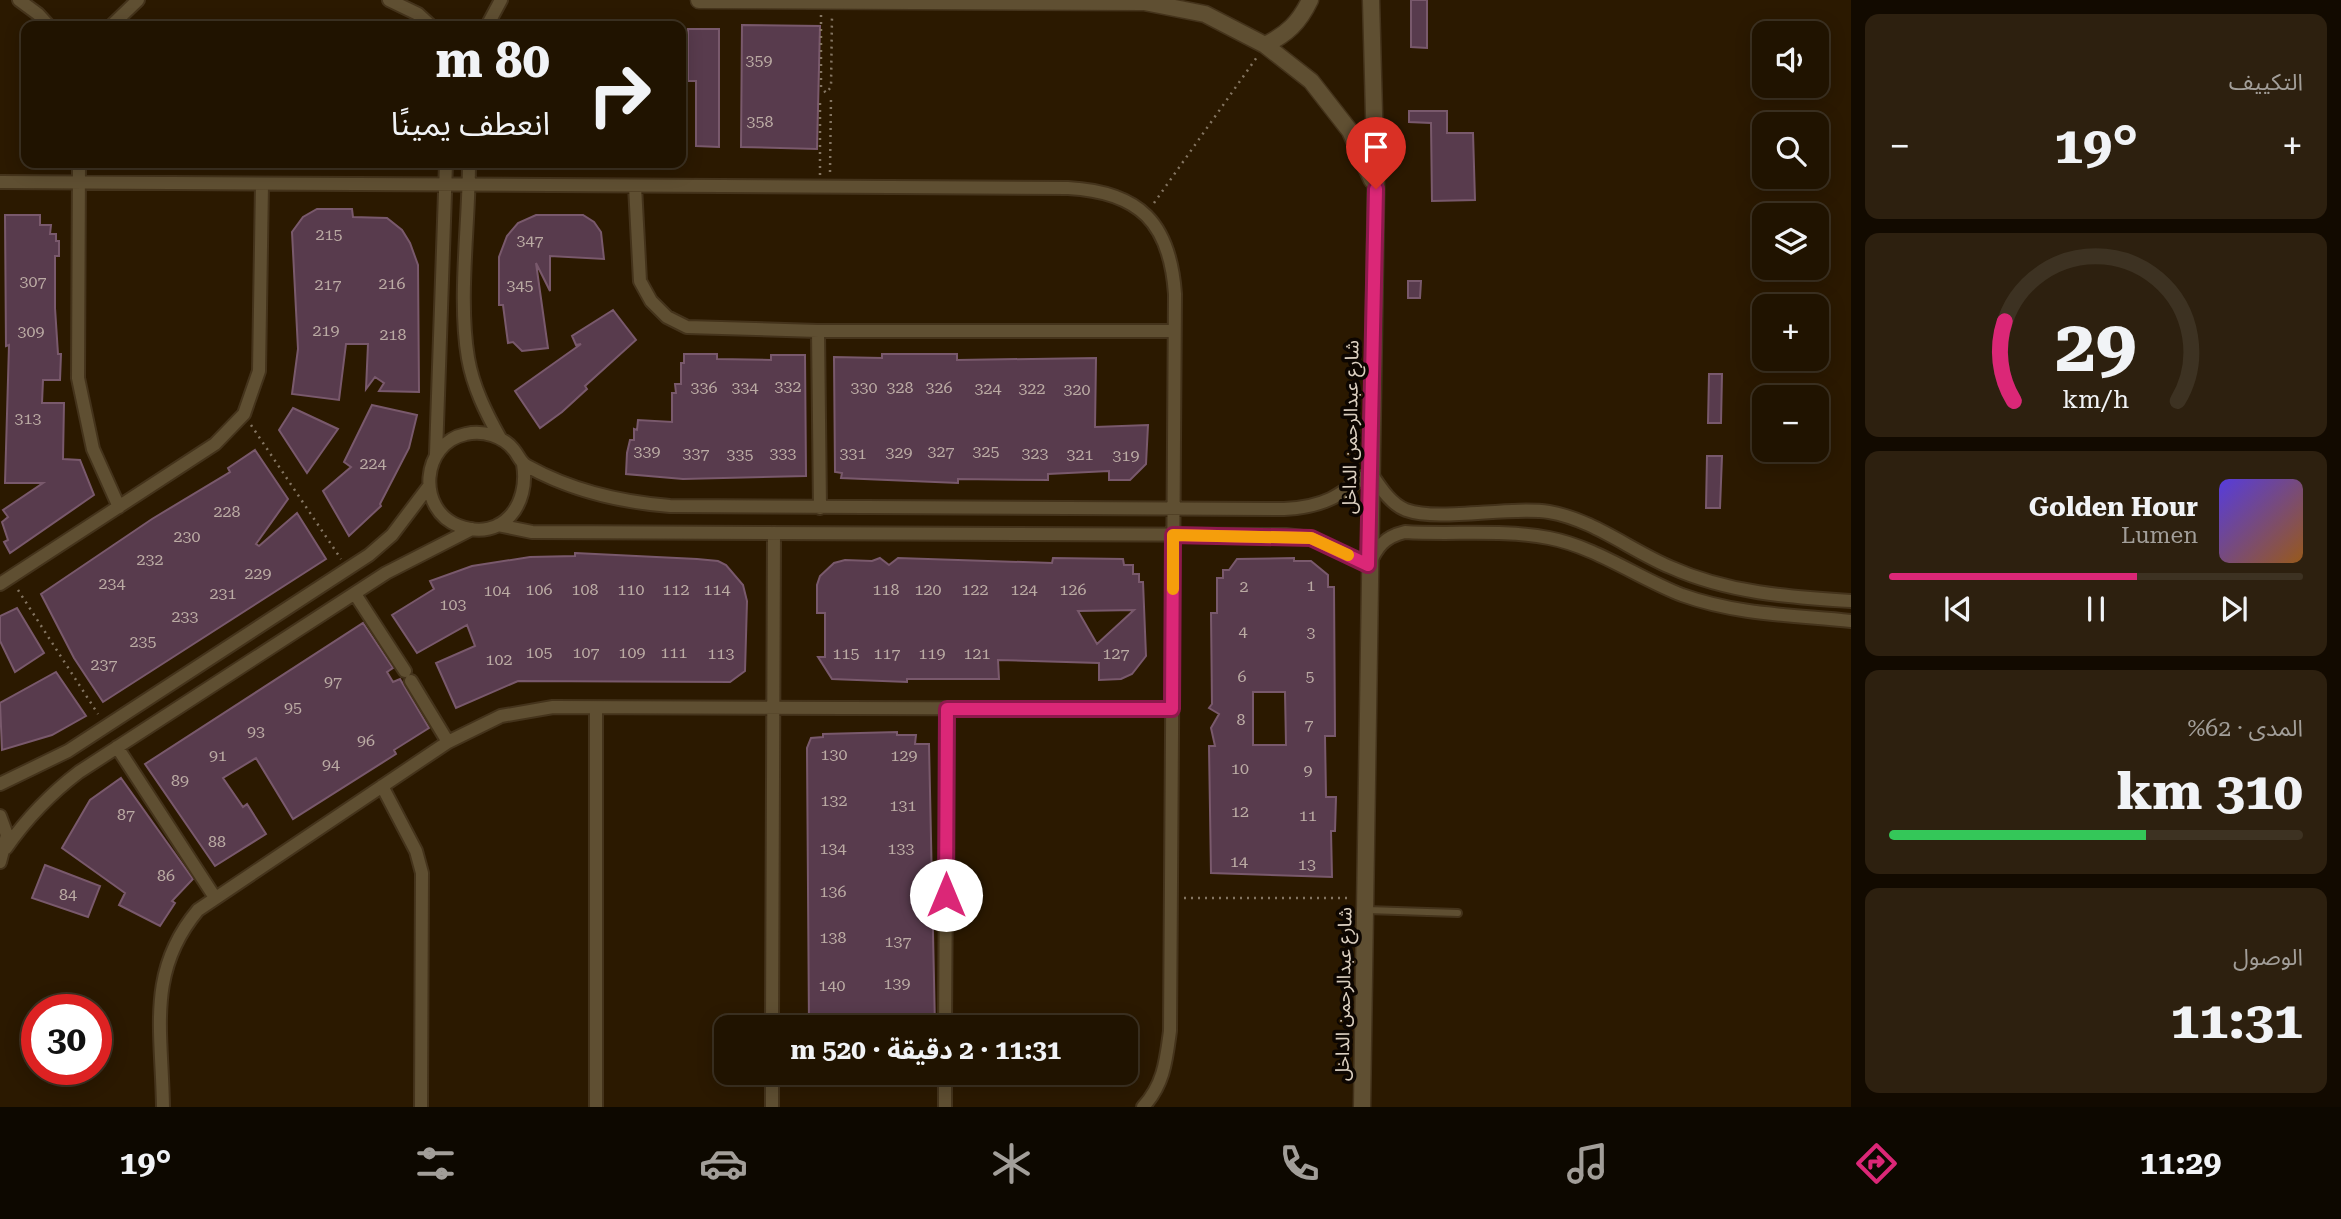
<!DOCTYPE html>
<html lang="ar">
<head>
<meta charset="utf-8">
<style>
  :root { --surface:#201300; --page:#2d200f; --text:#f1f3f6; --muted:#a29e99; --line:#3d3222; --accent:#db2777 }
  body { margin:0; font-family:"Roboto Serif","Noto Sans Arabic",serif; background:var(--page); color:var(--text); direction:rtl; height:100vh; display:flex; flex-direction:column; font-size:26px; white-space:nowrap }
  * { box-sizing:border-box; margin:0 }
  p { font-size:23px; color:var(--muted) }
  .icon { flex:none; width:38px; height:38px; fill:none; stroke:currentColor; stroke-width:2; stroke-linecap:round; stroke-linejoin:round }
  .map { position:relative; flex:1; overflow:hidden; direction:ltr }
  .drawer { display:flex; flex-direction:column; gap:14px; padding:14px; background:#120a00; width:490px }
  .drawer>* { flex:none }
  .banner { position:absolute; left:21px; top:21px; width:665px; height:147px; border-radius:14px; box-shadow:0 4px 18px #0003,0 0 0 2px var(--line); direction:rtl; background:#201300; color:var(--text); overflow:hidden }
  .controls { position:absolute; left:1752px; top:21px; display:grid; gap:14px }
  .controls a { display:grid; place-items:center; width:77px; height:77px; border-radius:14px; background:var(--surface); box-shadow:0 4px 18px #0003,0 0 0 2px var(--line); font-size:35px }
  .speed { position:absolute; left:21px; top:994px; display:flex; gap:14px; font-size:35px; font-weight:700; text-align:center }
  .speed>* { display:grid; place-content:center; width:91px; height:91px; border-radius:50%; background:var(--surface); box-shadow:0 4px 18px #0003,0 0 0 2px var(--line); line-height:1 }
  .speed .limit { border:10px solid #d22; background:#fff; color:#111 }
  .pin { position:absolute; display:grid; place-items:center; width:60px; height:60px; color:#fff; margin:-72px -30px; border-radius:50% 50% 50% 0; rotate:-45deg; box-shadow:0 0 7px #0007 }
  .pin .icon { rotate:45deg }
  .me { position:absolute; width:77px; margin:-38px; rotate:0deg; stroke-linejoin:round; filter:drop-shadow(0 0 5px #0008) }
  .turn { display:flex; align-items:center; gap:24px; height:147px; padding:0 21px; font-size:32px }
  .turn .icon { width:91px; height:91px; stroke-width:2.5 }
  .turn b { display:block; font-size:49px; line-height:60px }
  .big { font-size:52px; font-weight:700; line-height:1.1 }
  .drawer .card { flex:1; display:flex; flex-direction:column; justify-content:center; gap:10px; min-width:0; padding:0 24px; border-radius:14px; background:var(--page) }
  .drawer .dial { align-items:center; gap:0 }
  .dial svg { height:182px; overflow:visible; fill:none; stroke:var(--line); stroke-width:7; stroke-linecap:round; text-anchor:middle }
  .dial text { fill:var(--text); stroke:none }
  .song { display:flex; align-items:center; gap:21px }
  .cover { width:84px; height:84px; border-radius:10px; background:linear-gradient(135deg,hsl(250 70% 55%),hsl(30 70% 35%)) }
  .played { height:7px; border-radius:4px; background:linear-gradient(90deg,var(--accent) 60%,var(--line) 60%) }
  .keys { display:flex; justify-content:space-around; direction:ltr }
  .heat { display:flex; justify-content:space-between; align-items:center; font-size:38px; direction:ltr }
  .charge { height:10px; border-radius:5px; background:linear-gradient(90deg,#34c759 62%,var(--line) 0) }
  .trip { position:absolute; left:714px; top:1015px; width:424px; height:70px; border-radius:14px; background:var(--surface); box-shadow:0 4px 18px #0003,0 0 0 2px var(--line); font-weight:700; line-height:70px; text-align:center; direction:rtl }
  .tabs { display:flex; height:112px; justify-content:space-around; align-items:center; background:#0d0800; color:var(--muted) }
  .tabs .icon { width:49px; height:49px }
  .tabs .current { color:var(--accent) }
  .tabs b { font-size:32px; color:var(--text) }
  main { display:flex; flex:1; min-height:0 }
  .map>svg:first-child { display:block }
  .building { fill:#583b4d; stroke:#79596c; stroke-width:2; fill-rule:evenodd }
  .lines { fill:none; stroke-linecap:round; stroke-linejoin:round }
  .service-casing { stroke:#44331b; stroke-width:10 }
  .minor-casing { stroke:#44331b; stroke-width:16 }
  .tertiary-casing { stroke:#44331b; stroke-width:19 }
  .path { stroke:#847561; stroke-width:2.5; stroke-dasharray:2 5; stroke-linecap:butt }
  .service { stroke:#5f4f32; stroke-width:6 }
  .minor { stroke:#5f4f32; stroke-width:12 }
  .tertiary { stroke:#5f4f32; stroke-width:16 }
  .route-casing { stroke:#8e194d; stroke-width:18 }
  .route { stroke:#db2777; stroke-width:12 }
  .slow { stroke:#f59e0b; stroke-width:12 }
  .labels { text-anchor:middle; stroke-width:7; stroke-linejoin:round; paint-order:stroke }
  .number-label { font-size:16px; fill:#bbaba4 }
  .street-label { font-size:19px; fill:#dcd0c1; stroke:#0d0601 }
</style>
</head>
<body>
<main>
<section class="drawer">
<div class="card"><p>التكييف</p>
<div class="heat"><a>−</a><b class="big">19°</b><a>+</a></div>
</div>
<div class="card dial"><svg viewBox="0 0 100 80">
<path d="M14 69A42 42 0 1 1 86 69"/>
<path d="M14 69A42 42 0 0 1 10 34" stroke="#db2777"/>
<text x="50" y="56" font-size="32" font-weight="700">29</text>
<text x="50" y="72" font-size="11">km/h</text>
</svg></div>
<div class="card">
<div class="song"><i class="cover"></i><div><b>Golden Hour</b><p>Lumen</p></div></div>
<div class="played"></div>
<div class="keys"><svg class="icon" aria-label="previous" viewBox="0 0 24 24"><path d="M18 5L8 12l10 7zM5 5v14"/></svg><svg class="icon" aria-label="pause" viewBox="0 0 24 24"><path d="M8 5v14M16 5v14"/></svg><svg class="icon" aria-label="next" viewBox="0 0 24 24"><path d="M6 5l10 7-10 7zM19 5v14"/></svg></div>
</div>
<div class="card"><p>المدى · 62%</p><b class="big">310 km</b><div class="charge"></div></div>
<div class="card"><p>الوصول</p><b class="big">11:31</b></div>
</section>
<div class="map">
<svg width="1851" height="1107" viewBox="0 0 1851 1107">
  <rect width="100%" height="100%" fill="#2b1900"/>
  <path class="building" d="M1411 0H1427V48L1411 47Z
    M742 25 820 26 817 149 741 147Z
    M688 29H719V147L696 146V81H688Z
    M1409 111H1447V133H1473L1475 200 1432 201 1431 123 1409 122Z
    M317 209H352L353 217 387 218 402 230 410 243 418 265 419 392 379 391 384 383 375 377 366 389 368 344H346L339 400 292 394 298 349 292 232 303 217Z
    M5 215H40V225H51L50 234H56V241H59V256H55V308L58 354H61L60 380H43L42 403H64L63 459 80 460 94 495 10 553 4 542 8 540 2 522 8 517 3 510 43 483H5L9 345 6 346Z
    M536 215H583L594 222 601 232 604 259 550 256V291L536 263 548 348 522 351 513 342 508 343 503 305H499V257L507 236 518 223Z
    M1408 281H1421L1420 298H1408Z
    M613 310 636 340 585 386 587 389 562 412 540 428 515 391 581 344 576 345 572 336Z
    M684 354H717V359L771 360V355H805L806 476 683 479 626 474 627 453 630 440H634V429L637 430 638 420 672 422V393H676L675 384H681V363H684Z
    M882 354H957V360L1096 358 1095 427 1148 425 1146 464 1130 480H1109V471L1048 474V480L958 479V483L841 478 842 473 835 472 834 357 882 358Z
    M1709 374H1722L1721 423H1708Z
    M372 405 417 415 409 448 380 504 381 506 349 536 323 491 351 467 344 462Z
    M293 408 338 429 307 473 279 430Z
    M255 450 288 499 256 544 259 546 297 513 326 559 103 702 74 658 41 594 152 519 230 472 228 468Z
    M1707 456H1722L1720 508H1706Z
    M575 553 697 559 718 561 726 565 743 585 747 601 745 671 730 682 518 681 456 708 436 663 475 646 467 625 417 653 392 615 434 589 430 581 472 566 530 557 575 556Z
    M880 558 889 565 898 558 1052 563 1053 558 1123 559 1124 565H1133V574H1139V582H1143L1146 656 1132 674 1121 679 1099 680V663L998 660 999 679H907V682L832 679 818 657H825V613H817V585L820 576 834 563 845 560 872 561ZM1134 610 1097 644 1078 611Z
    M1294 558V561H1311L1328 575V587H1334L1335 736H1325L1326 797H1336L1335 831H1331L1332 877 1211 873 1209 746H1215L1211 728 1219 714 1209 708 1212 704 1211 613H1217V578H1223V570H1229L1237 559ZM1253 692H1285L1286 745H1253Z
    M17 608 44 653 15 672 0 641V616Z
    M363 623 393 668 387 672 393 682 400 679 429 728 394 750 396 754 293 819 256 758 223 778 243 807 247 804 266 834 215 866 145 764Z
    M56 672 86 716 52 735 2 750 0 703Z
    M897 732V735H916L915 744H929L935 1027H809L807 748 811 738 823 737V734Z
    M121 778 193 879 172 901 175 903 160 926 119 905 125 893 62 848 90 800Z
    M45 865 100 886 88 917 32 898Z"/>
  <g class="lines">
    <g class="service-casing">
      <path id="service" d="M1367 910 1458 913"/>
    </g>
    <g class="minor-casing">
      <path id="minor" d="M19 0 38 14 49 26
        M389 0 418 14 431 26
        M111 26 138 0
        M487 26 501 0
        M79 163 78 378 93 449 119 507
        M469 163C469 224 458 299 468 358 473 387 486 413 500 438
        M0 182 1068 188C1140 192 1170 223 1175 294L1170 1031C1166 1061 1164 1084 1143 1107
        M635 186 640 281 651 301 667 317 687 327 818 331H1174
        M818 331 820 508
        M436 454 446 163
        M523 464C530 504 503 542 459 526 416 510 421 443 466 434 483 430 503 436 514 450 519 456 520 462 527 466 572 491 619 502 670 506L1284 509C1325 507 1339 496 1370 472 1379 485 1390 504 1406 510 1439 522 1509 506 1549 512 1592 519 1630 550 1670 567 1728 593 1788 597 1851 601
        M498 525 532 532 1286 535 1311 538 1369 565C1377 547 1384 537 1405 532 1452 535 1503 529 1549 538 1596 547 1638 578 1682 595 1738 615 1793 615 1851 621
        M0 584 215 444 244 414 259 371 262 184
        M355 594 405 671
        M411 681 448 742
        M596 708V1107
        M117 747 214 896
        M0 784 68 751 369 555 392 535 429 486
        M382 786 416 851 422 873 421 1107
        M0 816 7 835 0 862
        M6 848C27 818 50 794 79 772L386 573 472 529
        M772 1027 774 533
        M945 1027 947 709
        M163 1107C162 1031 146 972 198 910L448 742 501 716 553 707 1172 709
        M772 1107V1073
        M945 1107V1073"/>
    </g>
    <g class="tertiary-casing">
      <path id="tertiary" d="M699 0 1144 2 1205 14 1265 45 1311 81 1350 131 1372 180
        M1265 45C1287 34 1299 23 1310 0
        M1362 1107 1376 189 1371 0"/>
    </g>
    <path class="path" d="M821 15V87L826 93 831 87 832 15
      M830 172 831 98
      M820 175V98
      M1154 203 1257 57
      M251 425 341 559
      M18 590 98 714
      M1184 898H1349"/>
    <use href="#service" class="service"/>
    <use href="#minor" class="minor"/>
    <use href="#tertiary" class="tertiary"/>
  </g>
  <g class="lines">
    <g class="route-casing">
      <path id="route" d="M946 895 947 709H1172L1173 535 1311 538 1368 565 1376 189"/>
    </g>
    <use href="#route" class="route"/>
    <path class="slow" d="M1173 589V535L1311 538 1348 555"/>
  </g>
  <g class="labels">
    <g class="number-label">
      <text x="759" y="66">359</text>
      <text x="760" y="127">358</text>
      <text x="329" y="240">215</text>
      <text x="530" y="246">347</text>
      <text x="33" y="287">307</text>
      <text x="392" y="289">216</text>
      <text x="328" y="290">217</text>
      <text x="520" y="291">345</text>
      <text x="326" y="336">219</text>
      <text x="31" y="337">309</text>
      <text x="393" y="340">218</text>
      <text x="788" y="392">332</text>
      <text x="704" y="393">336</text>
      <text x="745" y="393">334</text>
      <text x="864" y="393">330</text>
      <text x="900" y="393">328</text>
      <text x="939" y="393">326</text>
      <text x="988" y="394">324</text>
      <text x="1032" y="394">322</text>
      <text x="1077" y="395">320</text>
      <text x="28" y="424">313</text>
      <text x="647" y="457">339</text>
      <text x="941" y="457">327</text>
      <text x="986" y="457">325</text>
      <text x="899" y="458">329</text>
      <text x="696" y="459">337</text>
      <text x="783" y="459">333</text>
      <text x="853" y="459">331</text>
      <text x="1035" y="459">323</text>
      <text x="740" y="460">335</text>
      <text x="1080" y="460">321</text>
      <text x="1126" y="461">319</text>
      <text x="373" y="469">224</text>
      <text x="227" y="517">228</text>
      <text x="187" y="542">230</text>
      <text x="150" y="565">232</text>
      <text x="258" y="579">229</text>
      <text x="112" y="589">234</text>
      <text x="1311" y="591">1</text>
      <text x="1244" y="592">2</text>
      <text x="539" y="595">106</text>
      <text x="585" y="595">108</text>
      <text x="631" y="595">110</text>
      <text x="676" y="595">112</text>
      <text x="717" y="595">114</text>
      <text x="886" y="595">118</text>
      <text x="928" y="595">120</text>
      <text x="975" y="595">122</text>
      <text x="1024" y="595">124</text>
      <text x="1073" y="595">126</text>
      <text x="497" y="596">104</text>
      <text x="223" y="599">231</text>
      <text x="453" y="610">103</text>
      <text x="185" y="622">233</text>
      <text x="1243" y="637">4</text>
      <text x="1311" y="638">3</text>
      <text x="143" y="647">235</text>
      <text x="539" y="658">105</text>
      <text x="586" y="658">107</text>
      <text x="632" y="658">109</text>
      <text x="674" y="658">111</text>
      <text x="721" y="659">113</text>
      <text x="846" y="659">115</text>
      <text x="887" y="659">117</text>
      <text x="932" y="659">119</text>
      <text x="977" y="659">121</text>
      <text x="1116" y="659">127</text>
      <text x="499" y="665">102</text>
      <text x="104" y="670">237</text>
      <text x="1242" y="682">6</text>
      <text x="1310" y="682">5</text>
      <text x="333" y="687">97</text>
      <text x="293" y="713">95</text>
      <text x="1241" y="725">8</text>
      <text x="1309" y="730">7</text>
      <text x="256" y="737">93</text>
      <text x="366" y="746">96</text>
      <text x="834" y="760">130</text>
      <text x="218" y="761">91</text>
      <text x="904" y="761">129</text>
      <text x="331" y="770">94</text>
      <text x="1240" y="774">10</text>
      <text x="1308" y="776">9</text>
      <text x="180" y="786">89</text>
      <text x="834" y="806">132</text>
      <text x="903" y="811">131</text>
      <text x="1240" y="817">12</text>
      <text x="126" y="820">87</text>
      <text x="1308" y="821">11</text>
      <text x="217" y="847">88</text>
      <text x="833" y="854">134</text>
      <text x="901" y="854">133</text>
      <text x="1239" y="867">14</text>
      <text x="1307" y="870">13</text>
      <text x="166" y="881">86</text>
      <text x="833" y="897">136</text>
      <text x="68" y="900">84</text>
      <text x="833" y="943">138</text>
      <text x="898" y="947">137</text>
      <text x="897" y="989">139</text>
      <text x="832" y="991">140</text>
    </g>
    <g class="street-label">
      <text transform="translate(1350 427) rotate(-89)" y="7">شارع عبدالرحمن الداخل</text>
      <text transform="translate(1343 994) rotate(-89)" y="7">شارع عبدالرحمن الداخل</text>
    </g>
  </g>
</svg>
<div class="controls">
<a><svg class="icon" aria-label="sound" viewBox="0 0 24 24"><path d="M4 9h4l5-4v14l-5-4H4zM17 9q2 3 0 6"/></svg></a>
<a><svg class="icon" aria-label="search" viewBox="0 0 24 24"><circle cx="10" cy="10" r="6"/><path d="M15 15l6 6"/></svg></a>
<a><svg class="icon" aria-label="layers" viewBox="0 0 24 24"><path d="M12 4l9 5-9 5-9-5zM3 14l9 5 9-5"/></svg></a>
<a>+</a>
<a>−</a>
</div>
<div class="speed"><div class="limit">30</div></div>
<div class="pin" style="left:1376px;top:189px;background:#d93025"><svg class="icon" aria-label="arrive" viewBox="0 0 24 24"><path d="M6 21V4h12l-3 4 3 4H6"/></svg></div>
<svg class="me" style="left:946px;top:895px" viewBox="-20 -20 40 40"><circle r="19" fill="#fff"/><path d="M0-13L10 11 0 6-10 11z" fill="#db2777"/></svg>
<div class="trip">11:31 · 2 دقيقة · 520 m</div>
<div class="banner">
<div class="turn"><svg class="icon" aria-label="right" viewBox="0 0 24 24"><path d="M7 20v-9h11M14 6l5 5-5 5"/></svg><div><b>80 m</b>انعطف يمينًا</div></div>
</div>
</div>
</main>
<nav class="tabs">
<b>11:29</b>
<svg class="icon current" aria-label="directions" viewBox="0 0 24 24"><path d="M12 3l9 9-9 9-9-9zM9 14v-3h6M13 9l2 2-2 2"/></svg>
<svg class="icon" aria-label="music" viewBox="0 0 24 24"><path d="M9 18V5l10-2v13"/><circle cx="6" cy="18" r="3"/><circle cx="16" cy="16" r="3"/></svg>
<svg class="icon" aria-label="phone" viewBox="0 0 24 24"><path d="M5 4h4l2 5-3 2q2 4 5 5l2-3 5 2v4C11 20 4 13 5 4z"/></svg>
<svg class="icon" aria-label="climate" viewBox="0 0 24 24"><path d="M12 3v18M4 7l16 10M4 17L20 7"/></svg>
<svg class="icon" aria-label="car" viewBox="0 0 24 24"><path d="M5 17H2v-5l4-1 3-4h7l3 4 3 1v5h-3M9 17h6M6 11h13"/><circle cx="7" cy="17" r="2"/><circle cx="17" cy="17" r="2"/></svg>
<svg class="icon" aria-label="filters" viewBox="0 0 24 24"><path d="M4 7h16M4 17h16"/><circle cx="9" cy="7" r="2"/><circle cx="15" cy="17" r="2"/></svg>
<b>19°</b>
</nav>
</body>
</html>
